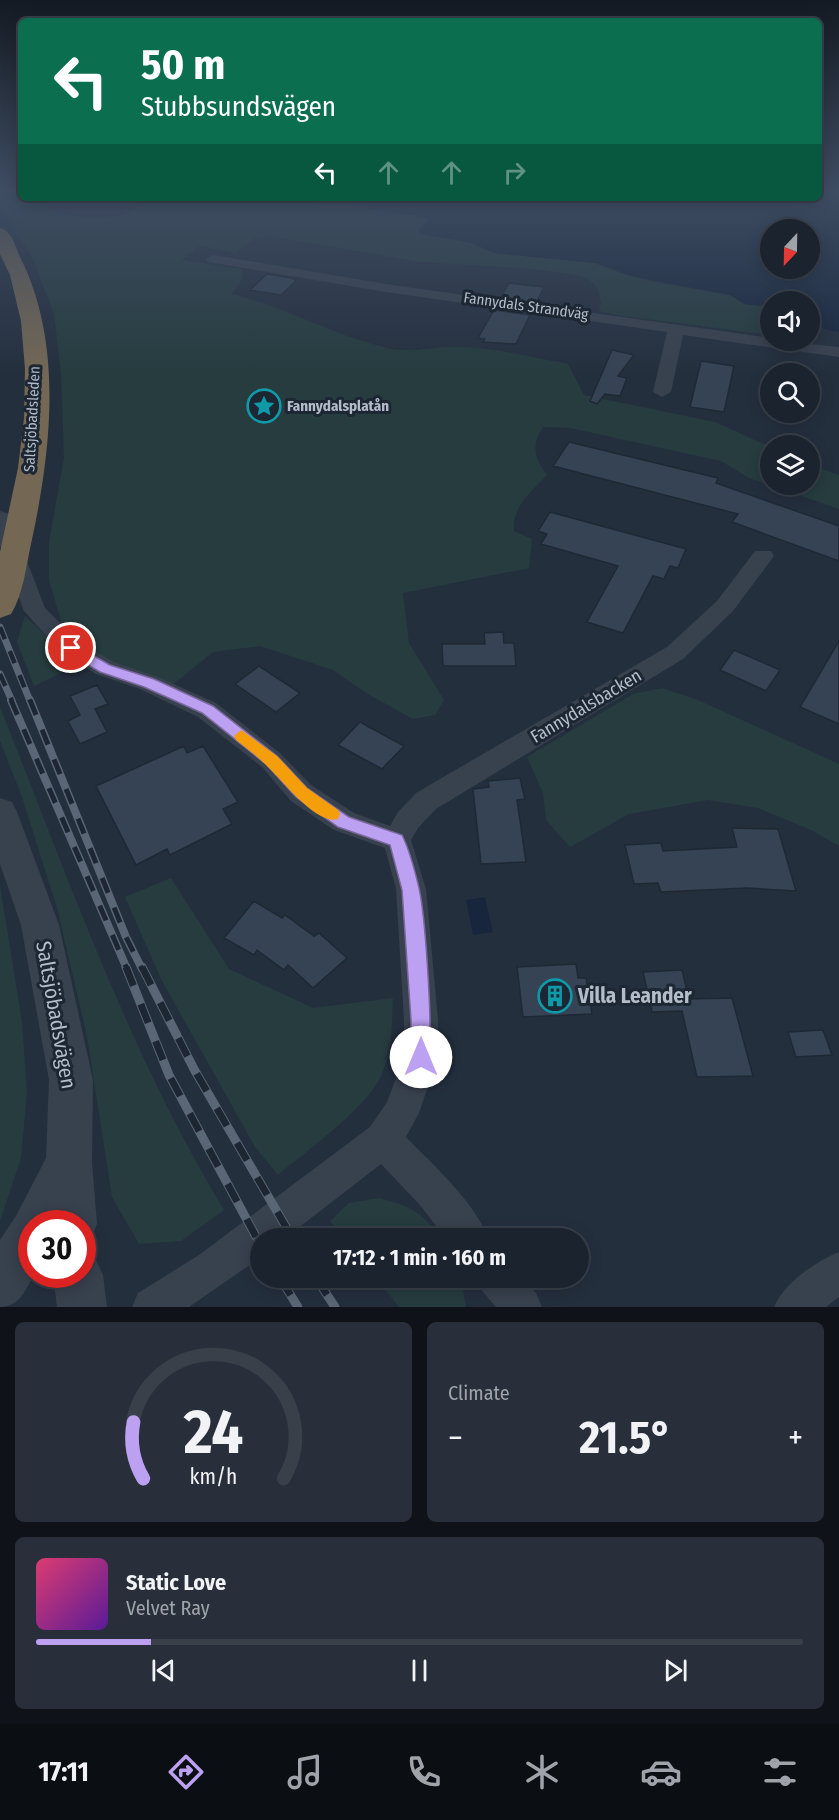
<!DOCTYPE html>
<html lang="en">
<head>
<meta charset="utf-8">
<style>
  :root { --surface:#1b232e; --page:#282f3a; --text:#f1f3f6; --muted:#a0a4aa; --line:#39404a; --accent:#bca0f2 }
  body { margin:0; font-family:"Fira Sans Condensed",sans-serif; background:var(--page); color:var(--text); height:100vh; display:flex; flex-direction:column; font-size:22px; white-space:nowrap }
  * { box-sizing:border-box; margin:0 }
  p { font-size:20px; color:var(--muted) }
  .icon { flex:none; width:33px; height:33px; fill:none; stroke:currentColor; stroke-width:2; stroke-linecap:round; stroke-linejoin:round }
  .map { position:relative; height:1307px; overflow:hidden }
  .panel { display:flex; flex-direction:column; gap:15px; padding:15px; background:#0f1319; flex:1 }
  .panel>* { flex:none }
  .guide { position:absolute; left:18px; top:18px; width:804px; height:183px; border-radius:9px; box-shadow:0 3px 15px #0003,0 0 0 2px var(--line); background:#0b6e4f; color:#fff; overflow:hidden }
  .needle { width:39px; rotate:202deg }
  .buttons { position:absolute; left:760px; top:219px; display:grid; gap:12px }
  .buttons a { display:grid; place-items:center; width:60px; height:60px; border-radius:50%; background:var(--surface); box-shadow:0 3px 15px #0003,0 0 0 2px var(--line); font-size:30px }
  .speed { position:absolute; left:18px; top:1210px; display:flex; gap:12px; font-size:30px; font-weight:700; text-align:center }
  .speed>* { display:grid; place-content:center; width:78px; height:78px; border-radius:50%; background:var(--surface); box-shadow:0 3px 15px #0003,0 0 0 2px var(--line); line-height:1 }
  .speed .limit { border:9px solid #d22; background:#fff; color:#111 }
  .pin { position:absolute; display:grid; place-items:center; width:51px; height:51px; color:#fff; margin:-26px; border:3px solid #fff; border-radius:50%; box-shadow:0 2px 6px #0007 }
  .me { position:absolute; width:66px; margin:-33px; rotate:0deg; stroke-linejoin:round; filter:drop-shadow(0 0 4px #0008) }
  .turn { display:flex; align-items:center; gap:21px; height:126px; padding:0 24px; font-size:27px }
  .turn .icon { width:78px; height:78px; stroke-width:2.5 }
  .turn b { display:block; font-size:42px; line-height:51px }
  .lanes { display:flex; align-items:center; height:57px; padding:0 24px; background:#0003; justify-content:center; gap:30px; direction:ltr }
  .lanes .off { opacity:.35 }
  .big { font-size:45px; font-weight:700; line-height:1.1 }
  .panel .tile { flex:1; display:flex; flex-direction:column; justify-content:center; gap:9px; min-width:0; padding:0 21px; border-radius:9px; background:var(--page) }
  .panel .dial { align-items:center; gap:0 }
  .dial svg { height:156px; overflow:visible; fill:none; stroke:var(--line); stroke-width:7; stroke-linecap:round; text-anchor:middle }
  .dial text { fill:var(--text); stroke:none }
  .song { display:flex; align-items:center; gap:18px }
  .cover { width:72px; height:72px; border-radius:9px; background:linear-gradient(135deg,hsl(340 70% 55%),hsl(270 70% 35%)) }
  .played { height:6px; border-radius:3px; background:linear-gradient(90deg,var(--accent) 15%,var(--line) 15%) }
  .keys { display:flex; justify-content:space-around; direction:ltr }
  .heat { display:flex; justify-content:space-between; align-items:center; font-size:33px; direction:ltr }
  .panel .tiles { flex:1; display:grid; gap:15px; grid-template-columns:1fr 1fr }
  .tile:last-child { grid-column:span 2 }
  .trip { position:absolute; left:250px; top:1228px; width:339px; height:60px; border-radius:30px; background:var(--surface); box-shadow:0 3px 15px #0003,0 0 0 2px var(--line); font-weight:700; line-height:60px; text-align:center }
  .dock { display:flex; height:96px; justify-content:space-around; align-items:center; background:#0b0e12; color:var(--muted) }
  .dock .icon { width:42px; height:42px }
  .dock .active { color:var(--accent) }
  .dock b { font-size:27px; color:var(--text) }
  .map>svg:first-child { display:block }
  .green { fill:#263c3f }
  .water { fill:#17263c; fill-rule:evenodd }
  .building { fill:#364354; stroke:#1f2835; stroke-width:1.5 }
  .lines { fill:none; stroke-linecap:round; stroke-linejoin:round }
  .minor { fill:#38414e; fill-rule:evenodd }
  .tertiary { fill:#38414e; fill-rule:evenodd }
  .motorway { fill:#746855; fill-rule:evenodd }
  .rail-far2-casing { stroke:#5a6575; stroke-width:7 }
  .rail-far1-casing { stroke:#5a6575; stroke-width:8 }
  .rail-casing { stroke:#5a6575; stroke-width:9 }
  .rail-far2 { stroke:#1d2633; stroke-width:4.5; stroke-dasharray:13; stroke-linecap:butt }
  .rail-far1 { stroke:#1d2633; stroke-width:5; stroke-dasharray:16; stroke-linecap:butt }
  .rail { stroke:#1d2633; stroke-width:7; stroke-dasharray:20; stroke-linecap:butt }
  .route { fill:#bca0f2; stroke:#7a689d; stroke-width:1.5 }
  .slow { fill:#f59e0b }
  .labels { text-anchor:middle; stroke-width:6; stroke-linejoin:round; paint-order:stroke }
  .far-street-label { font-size:15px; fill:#b4bcc9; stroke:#1d2633 }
  .far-poi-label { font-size:15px; font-weight:bold; fill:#b4bcc9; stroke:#1d2633; text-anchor:start }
  .street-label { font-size:18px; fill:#b4bcc9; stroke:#1d2633 }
  .near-poi-label { font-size:21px; font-weight:bold; fill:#b4bcc9; stroke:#1d2633; text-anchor:start }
  .near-street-label { font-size:21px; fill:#b4bcc9; stroke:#1d2633 }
</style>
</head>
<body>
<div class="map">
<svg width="839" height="1307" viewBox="0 0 839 1307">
  <rect width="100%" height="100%" fill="#242f3e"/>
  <path class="green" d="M0 191H21V198H45L51 201 48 209 71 216 98 217 120 216 155 198H300L326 206H352L424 217 427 221 420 227 421 234 472 243 494 253 595 263 655 282 730 295 744 304 771 307V335L623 316 599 311 601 303 598 290 594 283 581 276 534 269 419 262 272 236 254 238 236 253 199 246 182 260 242 269 243 278 232 294C284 307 331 334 383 347 410 355 436 345 464 347 499 349 534 357 568 364L584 395 715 422 771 447V484H810V465L839 475V509L749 478 721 461 570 428 543 427C531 446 534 458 547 475 531 492 512 506 514 531L532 539 529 568 403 593 409 643 444 700 435 715 413 719 366 693 333 670 260 646 213 652 170 687 102 662 63 628 49 580V542L64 458 61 375 54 314 33 259 0 206Z
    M25 616 78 665 34 686 17 642Z
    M662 688 698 700 839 764V846L811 830 758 808 708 800 629 814 570 847 546 820 543 793 527 757 633 694Z
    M0 707C68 877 129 1053 224 1210L181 1241 139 1244 112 1197 87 1036 57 908 22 797 0 741Z
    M171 878 229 969 313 1008 393 998C392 1023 392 1048 383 1071 372 1105 306 1151 278 1175L255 1147 161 979 125 897Z
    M0 885 22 1022 27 1092 21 1158 0 1221Z
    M379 1198C411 1206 422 1212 442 1239H345L330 1221 349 1203Z
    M376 1278H461L466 1307H399Z"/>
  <path class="water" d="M819 191H839V332L826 330 810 318V302H771V307L744 304 730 295 630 276 595 263 494 253 472 243 420 234 419 230 427 221 424 217 352 206H326L301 198H819ZM771 230H810V268H771Z
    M485 897 493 932 473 935 466 900Z"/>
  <path class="building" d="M267 274 292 278 296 281 281 295 250 290Z
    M509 283 544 287 536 303 500 298Z
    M494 310 530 315 516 344 483 342 485 339 478 338Z
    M612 350 634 355 618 376 627 378 620 396 605 394 597 404 590 401Z
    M701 361 734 366 724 412 690 407Z
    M569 442 718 478 716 483 839 526V561L732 522 738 514 553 466Z
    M550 512 686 549 678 568 670 566 664 579 653 576 623 633 587 622 618 566 541 544 547 534 538 531Z
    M503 632 504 643H514L516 666H443L442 644H485L484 633Z
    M839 641V724L800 707Z
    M734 650 780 670 766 691 720 670Z
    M259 666 300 693 276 712 235 684Z
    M97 685 108 704 95 709 107 732 80 744 68 721 80 715 70 696Z
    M360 722 404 746 382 769 338 745Z
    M184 746 187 753 203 746 238 802 223 809 232 824 170 855 167 849 136 865 96 786Z
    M520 778 525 799 517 800 526 862 481 864 473 789 489 787 488 781Z
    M732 828 778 829 796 891 747 888 661 892 658 883 634 884 625 845 661 843 663 851 737 847Z
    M254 901 282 918 285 915 314 936 319 933 347 958 313 988 288 965 284 970 257 950 254 955 224 938Z
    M576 964 578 978H586L592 1014 523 1017 517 967Z
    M682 970 689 999 732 998 753 1076 697 1077 682 1011 652 1012 643 972Z
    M823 1030 832 1055 796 1057 788 1032Z"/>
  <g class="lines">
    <path class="minor" d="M213 255 386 284 771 338V340L839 347V357L683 335 671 392 662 397 653 392 667 332 386 292 208 262 206 259Z
      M0 511 7 513 10 517 45 608 79 642 114 662 158 677 216 703 280 753 311 785 354 813 390 826 398 812 416 793 667 647 717 601 755 551H771L774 556 733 611 683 659 436 809 418 828 411 840 426 889 438 1020V1057L419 1113 406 1137C435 1167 473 1200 489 1239H446L420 1205 381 1164 284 1239H261V1257L189 1307H132L138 1293 199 1255 370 1127 387 1102 404 1057V1020L396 889 385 848 334 830 291 801 262 767 198 717 140 689 96 674 63 654 24 611 0 546Z
      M839 1252V1297L826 1307H774C784 1283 815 1262 839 1252Z
      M477 1278H523L536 1293 542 1307H496L483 1292Z"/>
    <path class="tertiary" d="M0 798 12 802 17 812 59 925 93 1080 92 1162 97 1224 90 1241 82 1244V1224H32V1275H34C25 1290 20 1307 0 1307V1240L16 1216 46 1158 49 1080 21 925 0 864Z
      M82 1252 95 1258 103 1275 107 1307H57L53 1275H82Z"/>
    <path class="motorway" d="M0 228C12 231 15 246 20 257 64 344 51 452 31 544 26 567 23 595 11 614L0 618V552L18 468 24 418 25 369 21 321 10 275 0 254Z"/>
    <g class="rail-far2-casing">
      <path id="rail-far2" d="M0 627 30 701
        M0 674 12 701"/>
    </g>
    <g class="rail-far1-casing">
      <path id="rail-far1" d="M11 700 127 969
        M30 700 126 937 142 969"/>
    </g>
    <g class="rail-casing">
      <path id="rail" d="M126 967 169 1075 261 1246
        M142 967 195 1071 293 1239
        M280 1278 298 1307
        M316 1278 335 1307"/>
    </g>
    <use href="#rail-far2" class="rail-far2"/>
    <use href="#rail-far1" class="rail-far1"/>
    <use href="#rail" class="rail"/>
  </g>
  <linearGradient id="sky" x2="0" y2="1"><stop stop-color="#141a22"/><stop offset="0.51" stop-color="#3f4d63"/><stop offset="1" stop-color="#3f4d63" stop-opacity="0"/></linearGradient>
  <rect width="839" height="374" fill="url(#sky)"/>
  <path class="route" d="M71 643 110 665 154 679 213 706 277 756 307 788 349 817 402 835C410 851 415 871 419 888 425 914 435 1045 427 1064L421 1067 414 1064 411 1057V1020L402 890 390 845 338 827 296 797 266 764 202 713 144 687 100 672 66 652 64 648Z"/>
  <path class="slow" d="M241 730 277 756 307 788 338 810 340 814 338 819C316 826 280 777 265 764 256 755 246 748 236 740L234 736Z"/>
  <defs>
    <g id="sight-ring" transform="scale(1.725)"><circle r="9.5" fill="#1d2633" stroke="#0f9aa8" stroke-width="1.5"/><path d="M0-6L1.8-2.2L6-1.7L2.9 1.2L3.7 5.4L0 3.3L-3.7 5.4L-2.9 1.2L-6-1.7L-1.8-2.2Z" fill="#0f9aa8"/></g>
    <g id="building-ring" transform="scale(1.725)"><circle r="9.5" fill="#1d2633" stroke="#0f9aa8" stroke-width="1.5"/><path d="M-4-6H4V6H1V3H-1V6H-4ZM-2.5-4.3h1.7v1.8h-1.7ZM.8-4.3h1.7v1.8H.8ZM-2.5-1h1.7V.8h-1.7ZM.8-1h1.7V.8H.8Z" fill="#0f9aa8"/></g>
  </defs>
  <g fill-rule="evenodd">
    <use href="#sight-ring" x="264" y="406"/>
    <use href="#building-ring" x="555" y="996"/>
  </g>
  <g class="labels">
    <g class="far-street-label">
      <text transform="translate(526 306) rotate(8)" y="5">Fannydals Strandväg</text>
      <text transform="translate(32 419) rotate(-87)" y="5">Saltsjöbadsleden</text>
    </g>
    <g class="far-poi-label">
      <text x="287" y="411">Fannydalsplatån</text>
    </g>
    <g class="street-label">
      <text transform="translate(586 706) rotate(-31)" y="6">Fannydalsbacken</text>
    </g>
    <g class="near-poi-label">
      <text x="578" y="1003">Villa Leander</text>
    </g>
    <g class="near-street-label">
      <text transform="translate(56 1015) rotate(80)" y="7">Saltsjöbadsvägen</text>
    </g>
  </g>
</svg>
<div class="buttons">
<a><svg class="needle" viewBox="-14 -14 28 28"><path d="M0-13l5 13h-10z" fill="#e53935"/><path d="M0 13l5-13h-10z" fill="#a0a4aa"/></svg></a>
<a><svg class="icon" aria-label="sound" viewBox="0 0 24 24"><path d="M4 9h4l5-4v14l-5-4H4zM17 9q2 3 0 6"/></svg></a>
<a><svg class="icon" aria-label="search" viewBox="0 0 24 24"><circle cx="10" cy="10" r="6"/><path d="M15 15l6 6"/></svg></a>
<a><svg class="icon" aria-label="layers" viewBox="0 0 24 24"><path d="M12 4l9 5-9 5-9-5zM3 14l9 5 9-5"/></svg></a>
</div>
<div class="speed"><div class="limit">30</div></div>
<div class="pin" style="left:71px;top:648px;background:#d93025"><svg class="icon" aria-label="arrive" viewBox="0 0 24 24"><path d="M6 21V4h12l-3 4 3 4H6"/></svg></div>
<svg class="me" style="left:421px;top:1057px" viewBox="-20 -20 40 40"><circle r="19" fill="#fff"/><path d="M0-13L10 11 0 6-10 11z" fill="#bca0f2"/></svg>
<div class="trip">17:12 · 1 min · 160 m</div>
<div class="guide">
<div class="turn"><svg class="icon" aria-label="left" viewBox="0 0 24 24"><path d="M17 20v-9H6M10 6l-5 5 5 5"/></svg><div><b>50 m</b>Stubbsundsvägen</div></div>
<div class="lanes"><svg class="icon" aria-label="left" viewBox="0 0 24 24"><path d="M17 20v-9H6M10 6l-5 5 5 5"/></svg><svg class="icon off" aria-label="ahead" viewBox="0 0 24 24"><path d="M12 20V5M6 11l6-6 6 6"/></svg><svg class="icon off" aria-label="ahead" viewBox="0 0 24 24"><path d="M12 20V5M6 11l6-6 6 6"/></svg><svg class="icon off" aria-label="right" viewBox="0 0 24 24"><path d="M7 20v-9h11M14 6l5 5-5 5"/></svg></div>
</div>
</div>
<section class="panel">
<div class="tiles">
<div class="tile dial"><svg viewBox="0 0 100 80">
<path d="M14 69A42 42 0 1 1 86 69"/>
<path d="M14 69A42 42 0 0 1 9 40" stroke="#bca0f2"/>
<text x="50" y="56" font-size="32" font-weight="700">24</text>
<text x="50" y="72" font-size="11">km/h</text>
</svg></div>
<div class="tile"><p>Climate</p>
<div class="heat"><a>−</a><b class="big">21.5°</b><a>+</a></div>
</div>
<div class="tile">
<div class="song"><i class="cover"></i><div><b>Static Love</b><p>Velvet Ray</p></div></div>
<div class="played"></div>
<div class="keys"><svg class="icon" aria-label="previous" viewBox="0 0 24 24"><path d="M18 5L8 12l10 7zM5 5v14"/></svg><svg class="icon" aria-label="pause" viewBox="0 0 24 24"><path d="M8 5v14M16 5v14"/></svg><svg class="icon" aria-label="next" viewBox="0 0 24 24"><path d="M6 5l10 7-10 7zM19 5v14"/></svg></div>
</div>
</div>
</section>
<nav class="dock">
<b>17:11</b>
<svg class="icon active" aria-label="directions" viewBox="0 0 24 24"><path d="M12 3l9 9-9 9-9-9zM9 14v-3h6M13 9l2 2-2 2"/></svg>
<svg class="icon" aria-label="music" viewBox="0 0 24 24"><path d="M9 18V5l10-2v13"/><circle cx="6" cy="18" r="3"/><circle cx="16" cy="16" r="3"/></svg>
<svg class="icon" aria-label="phone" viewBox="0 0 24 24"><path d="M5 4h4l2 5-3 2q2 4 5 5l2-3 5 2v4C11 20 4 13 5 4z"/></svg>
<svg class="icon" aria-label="climate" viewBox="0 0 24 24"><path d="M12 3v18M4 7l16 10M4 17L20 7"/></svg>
<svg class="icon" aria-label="car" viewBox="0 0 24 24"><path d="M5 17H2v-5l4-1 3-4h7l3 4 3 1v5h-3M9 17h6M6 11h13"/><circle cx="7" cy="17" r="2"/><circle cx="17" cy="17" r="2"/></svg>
<svg class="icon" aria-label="filters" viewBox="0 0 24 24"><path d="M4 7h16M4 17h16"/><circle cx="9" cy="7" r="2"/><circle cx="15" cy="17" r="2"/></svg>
</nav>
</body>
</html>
